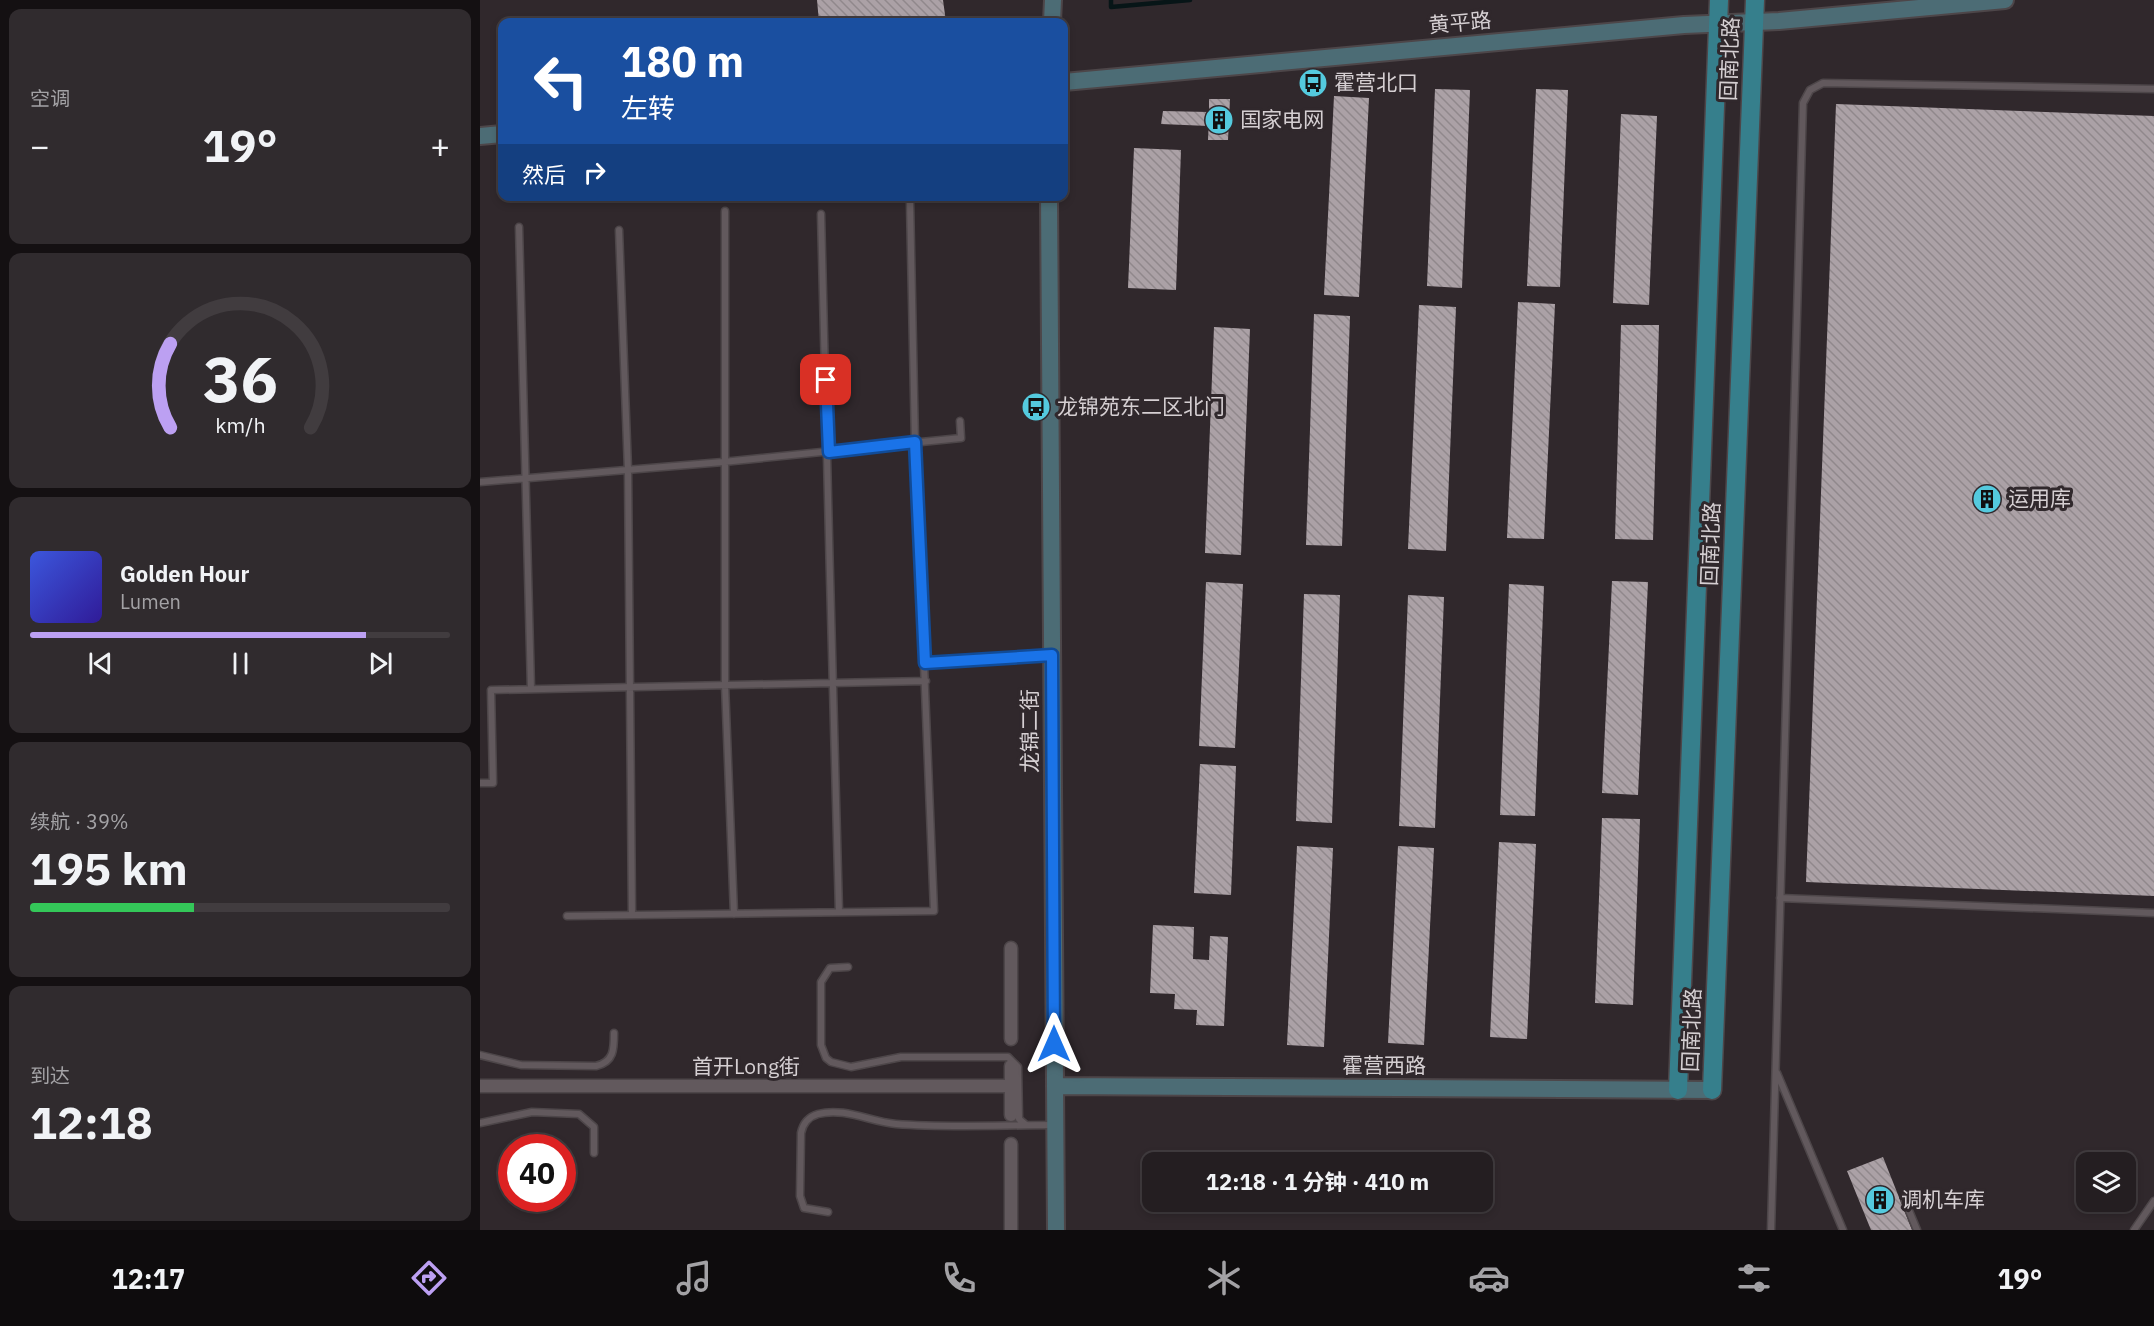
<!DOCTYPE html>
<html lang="zh">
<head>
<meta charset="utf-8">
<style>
  :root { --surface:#241e21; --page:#302b2e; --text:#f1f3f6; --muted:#a3a2a5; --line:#413c3f; --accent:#bca0f2 }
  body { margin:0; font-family:"IBM Plex Sans","Noto Sans SC",sans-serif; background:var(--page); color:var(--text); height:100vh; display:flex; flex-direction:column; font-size:22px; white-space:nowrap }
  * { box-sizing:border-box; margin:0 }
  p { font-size:20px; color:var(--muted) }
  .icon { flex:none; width:33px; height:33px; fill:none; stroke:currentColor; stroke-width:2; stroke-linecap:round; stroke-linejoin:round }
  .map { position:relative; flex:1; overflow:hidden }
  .sheet { display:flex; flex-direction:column; gap:9px; padding:9px; background:#141012; width:480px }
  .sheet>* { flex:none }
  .banner { position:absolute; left:18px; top:18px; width:570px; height:183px; border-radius:12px; box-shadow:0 3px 9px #0003,0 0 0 2px var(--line); background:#1a4fa0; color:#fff; overflow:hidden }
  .tools { position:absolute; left:1596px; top:1152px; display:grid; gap:12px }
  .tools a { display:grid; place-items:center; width:60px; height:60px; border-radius:12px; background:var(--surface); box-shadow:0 3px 9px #0003,0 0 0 2px var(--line); font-size:30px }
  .speed { position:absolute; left:18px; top:1134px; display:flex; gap:12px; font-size:30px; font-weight:700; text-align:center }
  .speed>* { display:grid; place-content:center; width:78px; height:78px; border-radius:50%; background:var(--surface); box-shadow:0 3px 9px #0003,0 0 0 2px var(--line); line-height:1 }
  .speed .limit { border:9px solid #d22; background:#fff; color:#111 }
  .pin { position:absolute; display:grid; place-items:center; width:51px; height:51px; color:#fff; margin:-26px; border-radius:12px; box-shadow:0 3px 9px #0006 }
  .me { position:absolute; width:66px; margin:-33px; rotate:0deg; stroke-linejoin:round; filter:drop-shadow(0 0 4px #0008) }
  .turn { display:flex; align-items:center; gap:21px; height:126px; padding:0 24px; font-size:27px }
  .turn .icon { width:78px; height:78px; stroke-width:2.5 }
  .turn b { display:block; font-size:42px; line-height:51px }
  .then { display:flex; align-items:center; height:57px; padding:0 24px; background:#0003; gap:12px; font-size:22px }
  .big { font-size:45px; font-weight:700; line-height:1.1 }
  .sheet .card { flex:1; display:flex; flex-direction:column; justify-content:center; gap:9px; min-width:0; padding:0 21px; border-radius:12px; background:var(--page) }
  .sheet .dial { align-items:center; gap:0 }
  .dial svg { height:156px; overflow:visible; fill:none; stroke:var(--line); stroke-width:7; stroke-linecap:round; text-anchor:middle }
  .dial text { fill:var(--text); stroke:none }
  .song { display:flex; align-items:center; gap:18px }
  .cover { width:72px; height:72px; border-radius:9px; background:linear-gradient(135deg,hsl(230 70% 55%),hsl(250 70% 35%)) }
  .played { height:6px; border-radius:3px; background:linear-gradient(90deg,var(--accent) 80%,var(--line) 80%) }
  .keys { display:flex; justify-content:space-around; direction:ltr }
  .heat { display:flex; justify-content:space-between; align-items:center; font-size:33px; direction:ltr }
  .charge { height:9px; border-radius:4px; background:linear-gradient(90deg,#34c759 39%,var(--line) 0) }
  .trip { position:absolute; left:662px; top:1152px; width:351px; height:60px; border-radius:12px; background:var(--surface); box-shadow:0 3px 9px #0003,0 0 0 2px var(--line); font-weight:700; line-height:60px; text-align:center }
  .tabs { display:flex; height:96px; justify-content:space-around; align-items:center; background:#0e0c0d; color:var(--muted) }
  .tabs .icon { width:42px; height:42px }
  .tabs .selected { color:var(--accent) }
  .tabs b { font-size:27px; color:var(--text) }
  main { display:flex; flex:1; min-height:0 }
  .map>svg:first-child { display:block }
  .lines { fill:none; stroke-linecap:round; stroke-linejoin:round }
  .stream { stroke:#071517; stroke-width:4.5 }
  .building { fill:url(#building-back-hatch) }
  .lane-casing { stroke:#4d4649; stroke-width:9 }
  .street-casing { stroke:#4d4649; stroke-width:15 }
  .secondary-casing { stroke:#4d4649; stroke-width:20 }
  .primary-casing { stroke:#4d4649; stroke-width:21 }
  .lane { stroke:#62595d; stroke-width:6 }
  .street { stroke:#62595d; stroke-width:12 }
  .secondary { stroke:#4c6c75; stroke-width:16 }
  .primary { stroke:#367f8c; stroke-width:18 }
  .route-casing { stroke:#114b97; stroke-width:15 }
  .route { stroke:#1a73e8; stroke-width:10 }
  .labels { text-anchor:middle; stroke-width:6; stroke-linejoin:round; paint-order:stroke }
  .street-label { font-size:21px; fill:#d5cfd2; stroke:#30282c }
  .poi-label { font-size:21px; fill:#d5cfd2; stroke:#30282c; text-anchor:start }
</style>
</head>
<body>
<main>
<section class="sheet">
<div class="card"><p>空调</p>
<div class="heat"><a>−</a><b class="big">19°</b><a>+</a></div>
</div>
<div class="card dial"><svg viewBox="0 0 100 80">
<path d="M14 69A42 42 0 1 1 86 69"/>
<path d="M14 69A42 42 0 0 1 14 26" stroke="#bca0f2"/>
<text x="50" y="56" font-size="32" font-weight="700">36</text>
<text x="50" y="72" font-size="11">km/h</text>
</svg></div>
<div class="card">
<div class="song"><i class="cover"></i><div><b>Golden Hour</b><p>Lumen</p></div></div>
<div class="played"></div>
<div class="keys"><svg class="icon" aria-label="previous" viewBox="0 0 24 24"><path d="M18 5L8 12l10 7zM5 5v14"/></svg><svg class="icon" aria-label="pause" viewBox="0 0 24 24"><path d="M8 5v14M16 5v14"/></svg><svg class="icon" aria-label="next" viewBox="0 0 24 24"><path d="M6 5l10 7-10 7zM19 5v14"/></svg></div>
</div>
<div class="card"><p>续航 · 39%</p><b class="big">195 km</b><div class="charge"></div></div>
<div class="card"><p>到达</p><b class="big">12:18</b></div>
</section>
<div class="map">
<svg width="1674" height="1230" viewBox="0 0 1674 1230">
  <defs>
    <pattern id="building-back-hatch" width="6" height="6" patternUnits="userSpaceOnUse" patternTransform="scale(1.5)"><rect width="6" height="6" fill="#aba1a6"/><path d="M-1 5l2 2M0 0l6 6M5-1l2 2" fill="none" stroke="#90888c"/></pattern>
  </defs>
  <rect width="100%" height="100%" fill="#30282c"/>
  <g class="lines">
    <path class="stream" d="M631 0V7L710 0"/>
  </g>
  <path class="building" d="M337 0H463L466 22H339Z
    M955 89 990 90 982 288 947 286Z
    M1056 89 1088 90 1080 287 1047 286Z
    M854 96 889 98 879 297 844 295Z
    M729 99H750L748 140H728L729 118 728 126 681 124 683 111 729 112Z
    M1356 104 1674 116V896L1326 882Z
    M1141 114 1177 116 1169 305 1133 303Z
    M654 148 701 150 696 290 648 288Z
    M1038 302 1075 304 1064 539 1027 538Z
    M939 305 976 307 966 551 928 549Z
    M834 314 870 316 862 546 826 545Z
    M1141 325H1179L1173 540 1135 539Z
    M734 327 770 329 761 555 725 553Z
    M1132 581 1168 582 1158 795 1122 793Z
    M726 582 763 584 755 748 719 746Z
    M1029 584 1064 586 1055 816 1020 815Z
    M824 594 860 595 852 823 816 821Z
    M928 595 964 597 955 828 919 826Z
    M720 764 756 766 751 895 714 893Z
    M1122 818 1160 819 1153 1005 1115 1003Z
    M1019 842 1056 844 1047 1039 1010 1037Z
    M817 846 853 848 844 1047 807 1045Z
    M918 846 954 848 944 1045 908 1043Z
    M673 925 714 927 713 959 729 960 730 936 748 937 744 1026 716 1025 717 1010 694 1009 695 994 670 993Z
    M1403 1157 1432 1230H1391L1367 1171Z"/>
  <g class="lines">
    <g class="lane-casing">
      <path id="lane" d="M245 211V685L254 914
        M341 214C348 447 351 679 359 912
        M39 227 51 689
        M139 230 148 470 152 915
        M0 482 243 462 481 438 480 421
        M445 663 572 655
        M0 783H13L11 690 446 681
        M1300 898 1674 913
        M87 916 454 911 435 443 430 202
        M368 967 350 968 341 982V1045L346 1058 351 1062 371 1067 421 1057H528L538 1067 539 1119 546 1125
        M0 1055 41 1065 116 1066C134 1062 134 1049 134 1033
        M1297 1073 1363 1230
        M0 1123 52 1112 99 1114 114 1127V1153
        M1425 1201 1437 1230
        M348 1212 324 1208 320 1196 321 1133C323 1123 328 1117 338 1114 365 1107 390 1122 416 1124 468 1128 521 1125 574 1125
        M1291 1230 1323 103 1330 90 1343 83 1674 89
        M1654 1230 1674 1201"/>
    </g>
    <g class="street-casing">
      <path id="street" d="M531 948V1039
        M531 1066V1115
        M0 1086H531
        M531 1144V1230"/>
    </g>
    <g class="secondary-casing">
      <path id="secondary" d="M572 22 573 0
        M584 82 1204 25 1299 21 1525 0
        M0 136 22 134
        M569 196 576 1230
        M575 1086 1232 1090"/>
    </g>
    <g class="primary-casing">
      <path id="primary" d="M1198 1090 1239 0
        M1232 1090 1275 0"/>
    </g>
    <use href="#lane" class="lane"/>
    <use href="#street" class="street"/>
    <use href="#secondary" class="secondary"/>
    <use href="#primary" class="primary"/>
  </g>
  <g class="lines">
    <g class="route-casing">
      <path id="route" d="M346 380 349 452 435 442 445 663 572 655 574 1044"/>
    </g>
    <use href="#route" class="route"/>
  </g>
  <defs>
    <g id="bus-disc" transform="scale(1.5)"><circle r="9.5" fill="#54cade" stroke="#30282c"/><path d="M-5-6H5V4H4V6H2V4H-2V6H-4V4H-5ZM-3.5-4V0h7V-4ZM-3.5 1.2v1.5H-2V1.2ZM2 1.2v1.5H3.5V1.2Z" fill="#111"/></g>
    <g id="building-disc" transform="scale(1.5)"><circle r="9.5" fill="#54cade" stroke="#30282c"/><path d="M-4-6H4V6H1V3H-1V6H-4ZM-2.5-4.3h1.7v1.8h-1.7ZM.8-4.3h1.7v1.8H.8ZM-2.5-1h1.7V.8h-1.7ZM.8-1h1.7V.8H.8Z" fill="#111"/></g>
  </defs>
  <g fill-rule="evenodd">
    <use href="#bus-disc" x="833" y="83"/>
    <use href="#building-disc" x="739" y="120"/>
    <use href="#bus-disc" x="556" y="407"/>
    <use href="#building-disc" x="1507" y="499"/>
    <use href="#building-disc" x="1400" y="1200"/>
  </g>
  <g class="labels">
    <g class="street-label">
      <text transform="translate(980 23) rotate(-5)" y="7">黄平路</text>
      <text transform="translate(1250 59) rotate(-88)" y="7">回南北路</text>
      <text transform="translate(1231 544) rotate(-88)" y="7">回南北路</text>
      <text transform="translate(550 731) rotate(-90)" y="7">龙锦二街</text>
      <text transform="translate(1212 1030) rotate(-88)" y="7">回南北路</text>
      <text x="904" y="1073">霍营西路</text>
      <text x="266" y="1074">首开Long街</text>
    </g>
    <g class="poi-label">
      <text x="854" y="90">霍营北口</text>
      <text x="760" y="127">国家电网</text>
      <text x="577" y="414">龙锦苑东二区北门</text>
      <text x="1528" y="506">运用库</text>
      <text x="1421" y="1207">调机车库</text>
    </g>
  </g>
</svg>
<div class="tools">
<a><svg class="icon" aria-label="layers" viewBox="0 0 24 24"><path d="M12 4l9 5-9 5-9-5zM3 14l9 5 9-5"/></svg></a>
</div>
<div class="speed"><div class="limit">40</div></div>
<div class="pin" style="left:346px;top:380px;background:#d93025"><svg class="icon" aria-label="arrive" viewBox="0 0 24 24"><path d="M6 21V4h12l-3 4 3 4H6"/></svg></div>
<svg class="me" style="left:574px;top:1044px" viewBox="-20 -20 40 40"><path d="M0-17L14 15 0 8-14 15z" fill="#1a73e8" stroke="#fff" stroke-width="4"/></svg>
<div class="trip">12:18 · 1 分钟 · 410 m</div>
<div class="banner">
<div class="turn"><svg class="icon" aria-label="left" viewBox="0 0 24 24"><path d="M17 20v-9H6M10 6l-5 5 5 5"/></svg><div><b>180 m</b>左转</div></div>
<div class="then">然后<svg class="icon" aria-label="right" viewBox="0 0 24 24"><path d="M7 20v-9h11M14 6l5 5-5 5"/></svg></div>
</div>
</div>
</main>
<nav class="tabs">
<b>12:17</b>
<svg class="icon selected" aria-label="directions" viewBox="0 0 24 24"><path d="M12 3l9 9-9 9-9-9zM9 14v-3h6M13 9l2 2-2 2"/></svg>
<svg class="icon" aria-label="music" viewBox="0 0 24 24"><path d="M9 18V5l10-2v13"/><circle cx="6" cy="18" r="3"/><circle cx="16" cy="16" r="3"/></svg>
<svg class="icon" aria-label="phone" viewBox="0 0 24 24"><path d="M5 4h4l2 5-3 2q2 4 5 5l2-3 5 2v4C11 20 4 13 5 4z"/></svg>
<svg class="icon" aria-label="climate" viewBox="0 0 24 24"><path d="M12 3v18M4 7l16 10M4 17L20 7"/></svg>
<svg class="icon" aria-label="car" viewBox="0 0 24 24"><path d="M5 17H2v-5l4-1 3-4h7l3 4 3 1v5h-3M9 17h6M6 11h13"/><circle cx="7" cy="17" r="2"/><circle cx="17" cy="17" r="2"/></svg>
<svg class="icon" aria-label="filters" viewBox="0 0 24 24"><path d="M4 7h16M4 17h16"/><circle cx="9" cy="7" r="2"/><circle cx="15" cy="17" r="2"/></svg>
<b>19°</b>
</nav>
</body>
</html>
